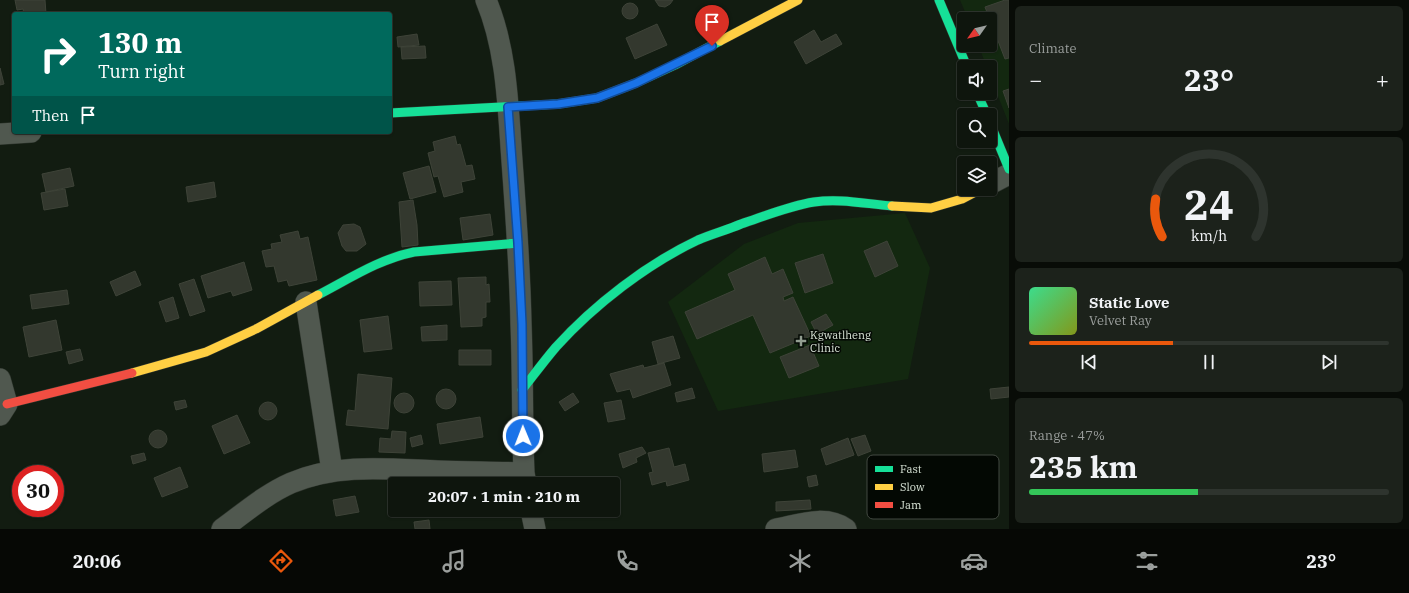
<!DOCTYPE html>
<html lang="en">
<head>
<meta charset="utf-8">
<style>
  :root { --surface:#0e150d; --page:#1c221b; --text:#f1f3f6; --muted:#9b9f9d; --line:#2e342e; --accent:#ea580c }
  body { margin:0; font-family:"IBM Plex Serif",serif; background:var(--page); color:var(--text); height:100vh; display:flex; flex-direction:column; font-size:15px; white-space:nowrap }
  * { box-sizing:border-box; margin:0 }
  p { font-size:13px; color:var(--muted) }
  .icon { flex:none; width:22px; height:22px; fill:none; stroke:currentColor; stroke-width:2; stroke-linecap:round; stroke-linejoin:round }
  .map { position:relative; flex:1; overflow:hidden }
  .details { display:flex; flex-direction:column; gap:6px; padding:6px; background:#080c07; width:400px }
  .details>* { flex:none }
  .guide { position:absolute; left:12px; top:12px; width:380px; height:122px; border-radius:4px; box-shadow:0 1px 3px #0004,0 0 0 1px var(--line); background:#00695c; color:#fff; overflow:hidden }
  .needle { width:26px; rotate:236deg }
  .fabs { position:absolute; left:957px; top:12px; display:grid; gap:8px }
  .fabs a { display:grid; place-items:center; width:40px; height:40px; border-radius:4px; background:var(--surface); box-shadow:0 1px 3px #0004,0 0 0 1px var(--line); font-size:20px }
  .speed { position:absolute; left:12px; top:465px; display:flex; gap:8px; font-size:20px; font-weight:700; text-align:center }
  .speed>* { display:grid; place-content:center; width:52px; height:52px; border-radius:50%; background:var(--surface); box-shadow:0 1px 3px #0004,0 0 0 1px var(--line); line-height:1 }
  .speed .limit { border:6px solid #d22; background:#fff; color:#111 }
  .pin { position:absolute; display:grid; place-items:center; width:34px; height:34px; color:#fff; margin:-41px -17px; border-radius:50% 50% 50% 0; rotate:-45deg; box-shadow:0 0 4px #0007 }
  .pin .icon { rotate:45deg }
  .me { position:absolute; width:44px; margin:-22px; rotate:359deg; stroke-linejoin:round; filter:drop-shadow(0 0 3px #0008) }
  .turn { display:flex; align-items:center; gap:14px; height:84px; padding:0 20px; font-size:18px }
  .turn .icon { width:52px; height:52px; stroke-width:2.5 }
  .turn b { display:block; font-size:28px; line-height:34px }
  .then { display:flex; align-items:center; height:38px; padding:0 20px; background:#0003; gap:8px; font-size:15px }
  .big { font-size:30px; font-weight:700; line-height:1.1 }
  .details .card { flex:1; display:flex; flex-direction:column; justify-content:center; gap:6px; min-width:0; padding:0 14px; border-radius:6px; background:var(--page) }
  .details .dial { align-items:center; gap:0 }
  .dial svg { height:104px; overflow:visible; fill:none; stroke:var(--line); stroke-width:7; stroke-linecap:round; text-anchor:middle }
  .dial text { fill:var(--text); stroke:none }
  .song { display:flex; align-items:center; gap:12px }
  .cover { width:48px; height:48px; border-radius:6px; background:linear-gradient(135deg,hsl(150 70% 55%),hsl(70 70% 35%)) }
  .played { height:4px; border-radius:2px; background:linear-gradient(90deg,var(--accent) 40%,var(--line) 40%) }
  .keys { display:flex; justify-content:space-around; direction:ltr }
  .heat { display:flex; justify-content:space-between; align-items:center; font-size:22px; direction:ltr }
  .charge { height:6px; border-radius:3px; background:linear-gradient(90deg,#34c759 47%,var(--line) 0) }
  .trip { position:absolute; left:388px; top:477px; width:232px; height:40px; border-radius:4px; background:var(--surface); box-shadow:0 1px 3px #0004,0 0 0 1px var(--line); font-weight:700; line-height:40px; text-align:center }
  .tab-bar { display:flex; height:64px; justify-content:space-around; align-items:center; background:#060805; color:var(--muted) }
  .tab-bar .icon { width:28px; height:28px }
  .tab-bar .active { color:var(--accent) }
  .tab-bar b { font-size:18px; color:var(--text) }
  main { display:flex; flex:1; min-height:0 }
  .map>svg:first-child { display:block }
  .built { fill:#132810 }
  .building { fill:#33382e; stroke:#3e4338 }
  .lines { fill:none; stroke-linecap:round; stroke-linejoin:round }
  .street-casing { stroke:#2f362e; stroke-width:22 }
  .fast-casing { stroke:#2f362e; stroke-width:10 }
  .slow-casing { stroke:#2f362e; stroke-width:10 }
  .jam-casing { stroke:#2f362e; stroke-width:10 }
  .street { stroke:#50584f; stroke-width:21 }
  .fast { stroke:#16e098; stroke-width:9 }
  .slow { stroke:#ffcf43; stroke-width:9 }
  .jam { stroke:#f24e42; stroke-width:9 }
  .route-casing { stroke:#114b97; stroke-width:10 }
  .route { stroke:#1a73e8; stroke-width:7 }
  .poi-dot { fill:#929d90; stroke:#030803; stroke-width:1.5 }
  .labels { text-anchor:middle; stroke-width:3; stroke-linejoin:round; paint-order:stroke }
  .poi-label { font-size:11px; fill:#d7e2d5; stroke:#030803; text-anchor:start }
  .key { fill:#030803; stroke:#434942; stroke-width:1 }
  .key-label { font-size:11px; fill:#d7e2d5 }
</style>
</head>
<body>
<main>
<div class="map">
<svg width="1009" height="529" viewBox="0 0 1009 529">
  <rect width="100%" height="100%" fill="#121c11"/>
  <path class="built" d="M960 0H1009V124L990 76V67H987L978 45H990V19H968Z
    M905 213 930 268 908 379 718 411 668 302 744 244 798 223Z"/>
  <path class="building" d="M15 0H45L46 14H24L23 9 17 10Z
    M655 0H673L670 4 665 7 659 6Z
    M1005 0H1009V58L1005 59 985 7Z
    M622 11a8 8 0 1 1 16 0a8 8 0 1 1-16 0Z
    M657 24 667 45 635 59 626 38Z
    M814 30 821 42 836 34 842 44 806 64 794 42Z
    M417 34 419 45 398 47 397 37Z
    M425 46 426 58 402 59 401 47Z
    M0 68 4 84 0 85Z
    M1009 89V108L1003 91Z
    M455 136 457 145 460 144 466 166 472 165 475 179 461 182 463 192 444 197 438 176 434 177 428 153 435 151 433 142Z
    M429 166 436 192 410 199 403 173Z
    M70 168 74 186 46 192 42 174Z
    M214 182 216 197 188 202 186 187Z
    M65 189 68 206 44 210 41 193Z
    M413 200 417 225 418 245 402 247 399 202Z
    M490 214 493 235 463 240 460 218Z
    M354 224 360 227 366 244 357 251H346L342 246 338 233 343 225Z
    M298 231 300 239 308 237 317 280 289 286 287 280 278 282 274 266 266 267 262 251 272 249 271 244 282 242 280 235Z
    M887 241 898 266 875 277 864 251Z
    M823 254 833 283 805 293 795 263Z
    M765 257 772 274 783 269 793 293 783 297 784 301 793 297 811 336 770 353 753 315 697 339 685 312 735 290 728 274Z
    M244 262 252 290 233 296 231 291 208 298 201 276Z
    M135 271 141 285 116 296 110 282Z
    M486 277V285L489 284 490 302H486V317L482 318V326L461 327 458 278Z
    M194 279 205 311 190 316 179 284Z
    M451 281 452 305 420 306 419 282Z
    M67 290 69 304 32 309 30 295Z
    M173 297 179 318 166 322 159 302Z
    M826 314 833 325 817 334 811 322Z
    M388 316 392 349 364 352 360 320Z
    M56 320 62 350 29 357 23 327Z
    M447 325V340L422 341 421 327Z
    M673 336 680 358 658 364 652 342Z
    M810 345 819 366 789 378 780 357Z
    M80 349 83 360 69 364 66 352Z
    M459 350H491V365H459Z
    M664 363 671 385 633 398 630 389 617 392 610 374 643 365 644 368Z
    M358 374 392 378 388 429 346 425 348 410 355 411Z
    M1009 387V397L991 399 990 389Z
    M692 388 695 398 677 402 675 393Z
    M436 399a10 10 0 1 1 20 0a10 10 0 1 1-20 0Z
    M573 393 579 402 565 411 559 402Z
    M394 403a10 10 0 1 1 20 0a10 10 0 1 1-20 0Z
    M185 400 187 407 176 410 174 402Z
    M621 400 625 419 608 422 604 403Z
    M259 411a9 9 0 1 1 18 0a9 9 0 1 1-18 0Z
    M237 415 250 443 224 454 212 426Z
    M480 417 483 437 440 444 437 424Z
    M149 439a9 9 0 1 1 18 0a9 9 0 1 1-18 0Z
    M392 431 406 432 405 453 379 452 380 438 391 439Z
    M421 435 423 444 412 447 410 438Z
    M865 435 871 451 858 456 851 439Z
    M848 438 854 455 826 465 821 449Z
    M642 447 646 453 636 458 637 462 623 468 619 454Z
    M669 448 674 467 685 464 689 480 667 486 666 481 652 485 649 473 653 472 648 453Z
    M795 450 798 467 764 472 762 454Z
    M144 453 146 460 133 464 131 456Z
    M180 467 188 487 162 497 154 478Z
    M816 475 818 485 809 487 807 477Z
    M355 496 359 512 336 516 333 500Z
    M810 500 811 509 776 511V502Z
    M580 510H602L603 511 581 516Z
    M429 520 430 529H415L414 522Z"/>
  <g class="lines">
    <g class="street-casing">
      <path id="street" d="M486 0C507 50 508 107 512 161 516 215 520 270 521 324 523 374 522 423 524 473L526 484
        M0 134 31 132
        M990 184 1009 174
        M306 302 332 471
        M0 379 7 404 0 415
        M531 510 535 529
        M222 529C244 513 266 494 291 483 338 463 388 469 438 471 467 472 495 472 524 473
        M776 529C798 525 825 514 846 529"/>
    </g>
    <g class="fast-casing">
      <path id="fast" d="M939 0 967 67
        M977 93 987 115
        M390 113 558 104 597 98 636 83 675 65 720 41
        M990 123 1009 169
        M318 295C349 279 379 259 414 252L518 243
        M522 390C533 376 544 361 556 347 594 305 647 264 698 240 712 234 727 230 741 224 765 216 789 206 814 202 840 198 866 204 892 206"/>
    </g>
    <g class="slow-casing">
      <path id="slow" d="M720 41 798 0
        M892 206 931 208 962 199 981 189
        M132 373 206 352 256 329 318 295"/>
    </g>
    <g class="jam-casing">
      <path id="jam" d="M7 404 132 373"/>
    </g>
    <use href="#street" class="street"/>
    <use href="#fast" class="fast"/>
    <use href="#slow" class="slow"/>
    <use href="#jam" class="jam"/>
  </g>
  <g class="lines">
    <g class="route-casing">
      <path id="route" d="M523 436 522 324 518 243 508 107 558 104 597 98 636 83 712 46"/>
    </g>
    <use href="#route" class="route"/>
  </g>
  <path class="poi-dot" d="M799 335h4v4h4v4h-4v4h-4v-4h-4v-4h4z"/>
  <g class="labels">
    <g class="poi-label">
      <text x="810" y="339">Kgwatlheng<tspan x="810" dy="13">Clinic</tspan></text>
    </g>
  </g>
  <rect x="867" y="455" width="132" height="64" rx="6" class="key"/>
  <rect x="875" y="466" width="18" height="6" fill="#16e098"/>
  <rect x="875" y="484" width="18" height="6" fill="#ffcf43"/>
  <rect x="875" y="502" width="18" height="6" fill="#f24e42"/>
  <g class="key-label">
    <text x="900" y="473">Fast</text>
    <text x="900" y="491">Slow</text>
    <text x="900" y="509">Jam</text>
  </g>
</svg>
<div class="fabs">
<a><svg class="needle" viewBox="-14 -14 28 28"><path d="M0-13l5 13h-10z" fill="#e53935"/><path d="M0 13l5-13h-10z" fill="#9b9f9d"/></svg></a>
<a><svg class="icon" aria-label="sound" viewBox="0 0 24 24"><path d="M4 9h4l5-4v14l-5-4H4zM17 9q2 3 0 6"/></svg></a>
<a><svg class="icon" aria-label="search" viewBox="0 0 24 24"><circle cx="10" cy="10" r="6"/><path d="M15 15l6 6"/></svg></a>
<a><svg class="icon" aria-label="layers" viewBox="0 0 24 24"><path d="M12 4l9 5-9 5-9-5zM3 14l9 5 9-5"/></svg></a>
</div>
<div class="speed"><div class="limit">30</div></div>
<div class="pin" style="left:712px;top:46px;background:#d93025"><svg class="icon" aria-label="arrive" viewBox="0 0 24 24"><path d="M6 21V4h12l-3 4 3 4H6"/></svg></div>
<svg class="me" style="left:523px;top:436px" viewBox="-20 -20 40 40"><circle r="17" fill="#1a73e8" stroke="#fff" stroke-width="3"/><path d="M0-11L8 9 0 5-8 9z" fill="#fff"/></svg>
<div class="trip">20:07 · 1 min · 210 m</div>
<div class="guide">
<div class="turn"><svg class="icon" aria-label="right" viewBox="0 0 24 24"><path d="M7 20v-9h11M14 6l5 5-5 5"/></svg><div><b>130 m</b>Turn right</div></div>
<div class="then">Then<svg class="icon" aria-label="arrive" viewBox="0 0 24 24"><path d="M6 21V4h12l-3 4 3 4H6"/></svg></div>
</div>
</div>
<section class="details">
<div class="card"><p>Climate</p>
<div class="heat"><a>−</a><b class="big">23°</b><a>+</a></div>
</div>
<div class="card dial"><svg viewBox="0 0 100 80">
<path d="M14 69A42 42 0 1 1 86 69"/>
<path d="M14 69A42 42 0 0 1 9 40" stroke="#ea580c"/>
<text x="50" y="56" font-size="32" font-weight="700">24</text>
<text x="50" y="72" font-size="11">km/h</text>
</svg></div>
<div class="card">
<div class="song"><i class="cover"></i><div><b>Static Love</b><p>Velvet Ray</p></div></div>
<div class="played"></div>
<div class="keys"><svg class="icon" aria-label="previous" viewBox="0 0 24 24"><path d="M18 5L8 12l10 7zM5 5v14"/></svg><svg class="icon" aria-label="pause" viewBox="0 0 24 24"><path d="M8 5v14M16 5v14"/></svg><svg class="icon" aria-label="next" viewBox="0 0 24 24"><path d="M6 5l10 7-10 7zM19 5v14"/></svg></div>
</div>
<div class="card"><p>Range · 47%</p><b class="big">235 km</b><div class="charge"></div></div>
</section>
</main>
<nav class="tab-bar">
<b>20:06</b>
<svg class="icon active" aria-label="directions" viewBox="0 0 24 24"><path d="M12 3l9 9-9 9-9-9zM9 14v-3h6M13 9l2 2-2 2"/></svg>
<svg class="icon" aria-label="music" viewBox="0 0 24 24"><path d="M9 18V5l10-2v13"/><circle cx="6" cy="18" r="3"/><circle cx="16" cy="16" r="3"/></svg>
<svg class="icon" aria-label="phone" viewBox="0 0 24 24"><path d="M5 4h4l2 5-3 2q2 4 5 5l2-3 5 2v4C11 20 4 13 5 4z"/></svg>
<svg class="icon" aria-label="climate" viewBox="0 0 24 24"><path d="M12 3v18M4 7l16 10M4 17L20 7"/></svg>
<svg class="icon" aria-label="car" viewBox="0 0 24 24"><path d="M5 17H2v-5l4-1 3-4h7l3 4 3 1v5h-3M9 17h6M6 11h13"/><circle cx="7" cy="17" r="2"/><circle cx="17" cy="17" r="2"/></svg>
<svg class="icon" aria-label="filters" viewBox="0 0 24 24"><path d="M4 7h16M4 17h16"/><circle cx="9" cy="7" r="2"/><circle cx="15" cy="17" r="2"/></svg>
<b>23°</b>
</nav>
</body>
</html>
